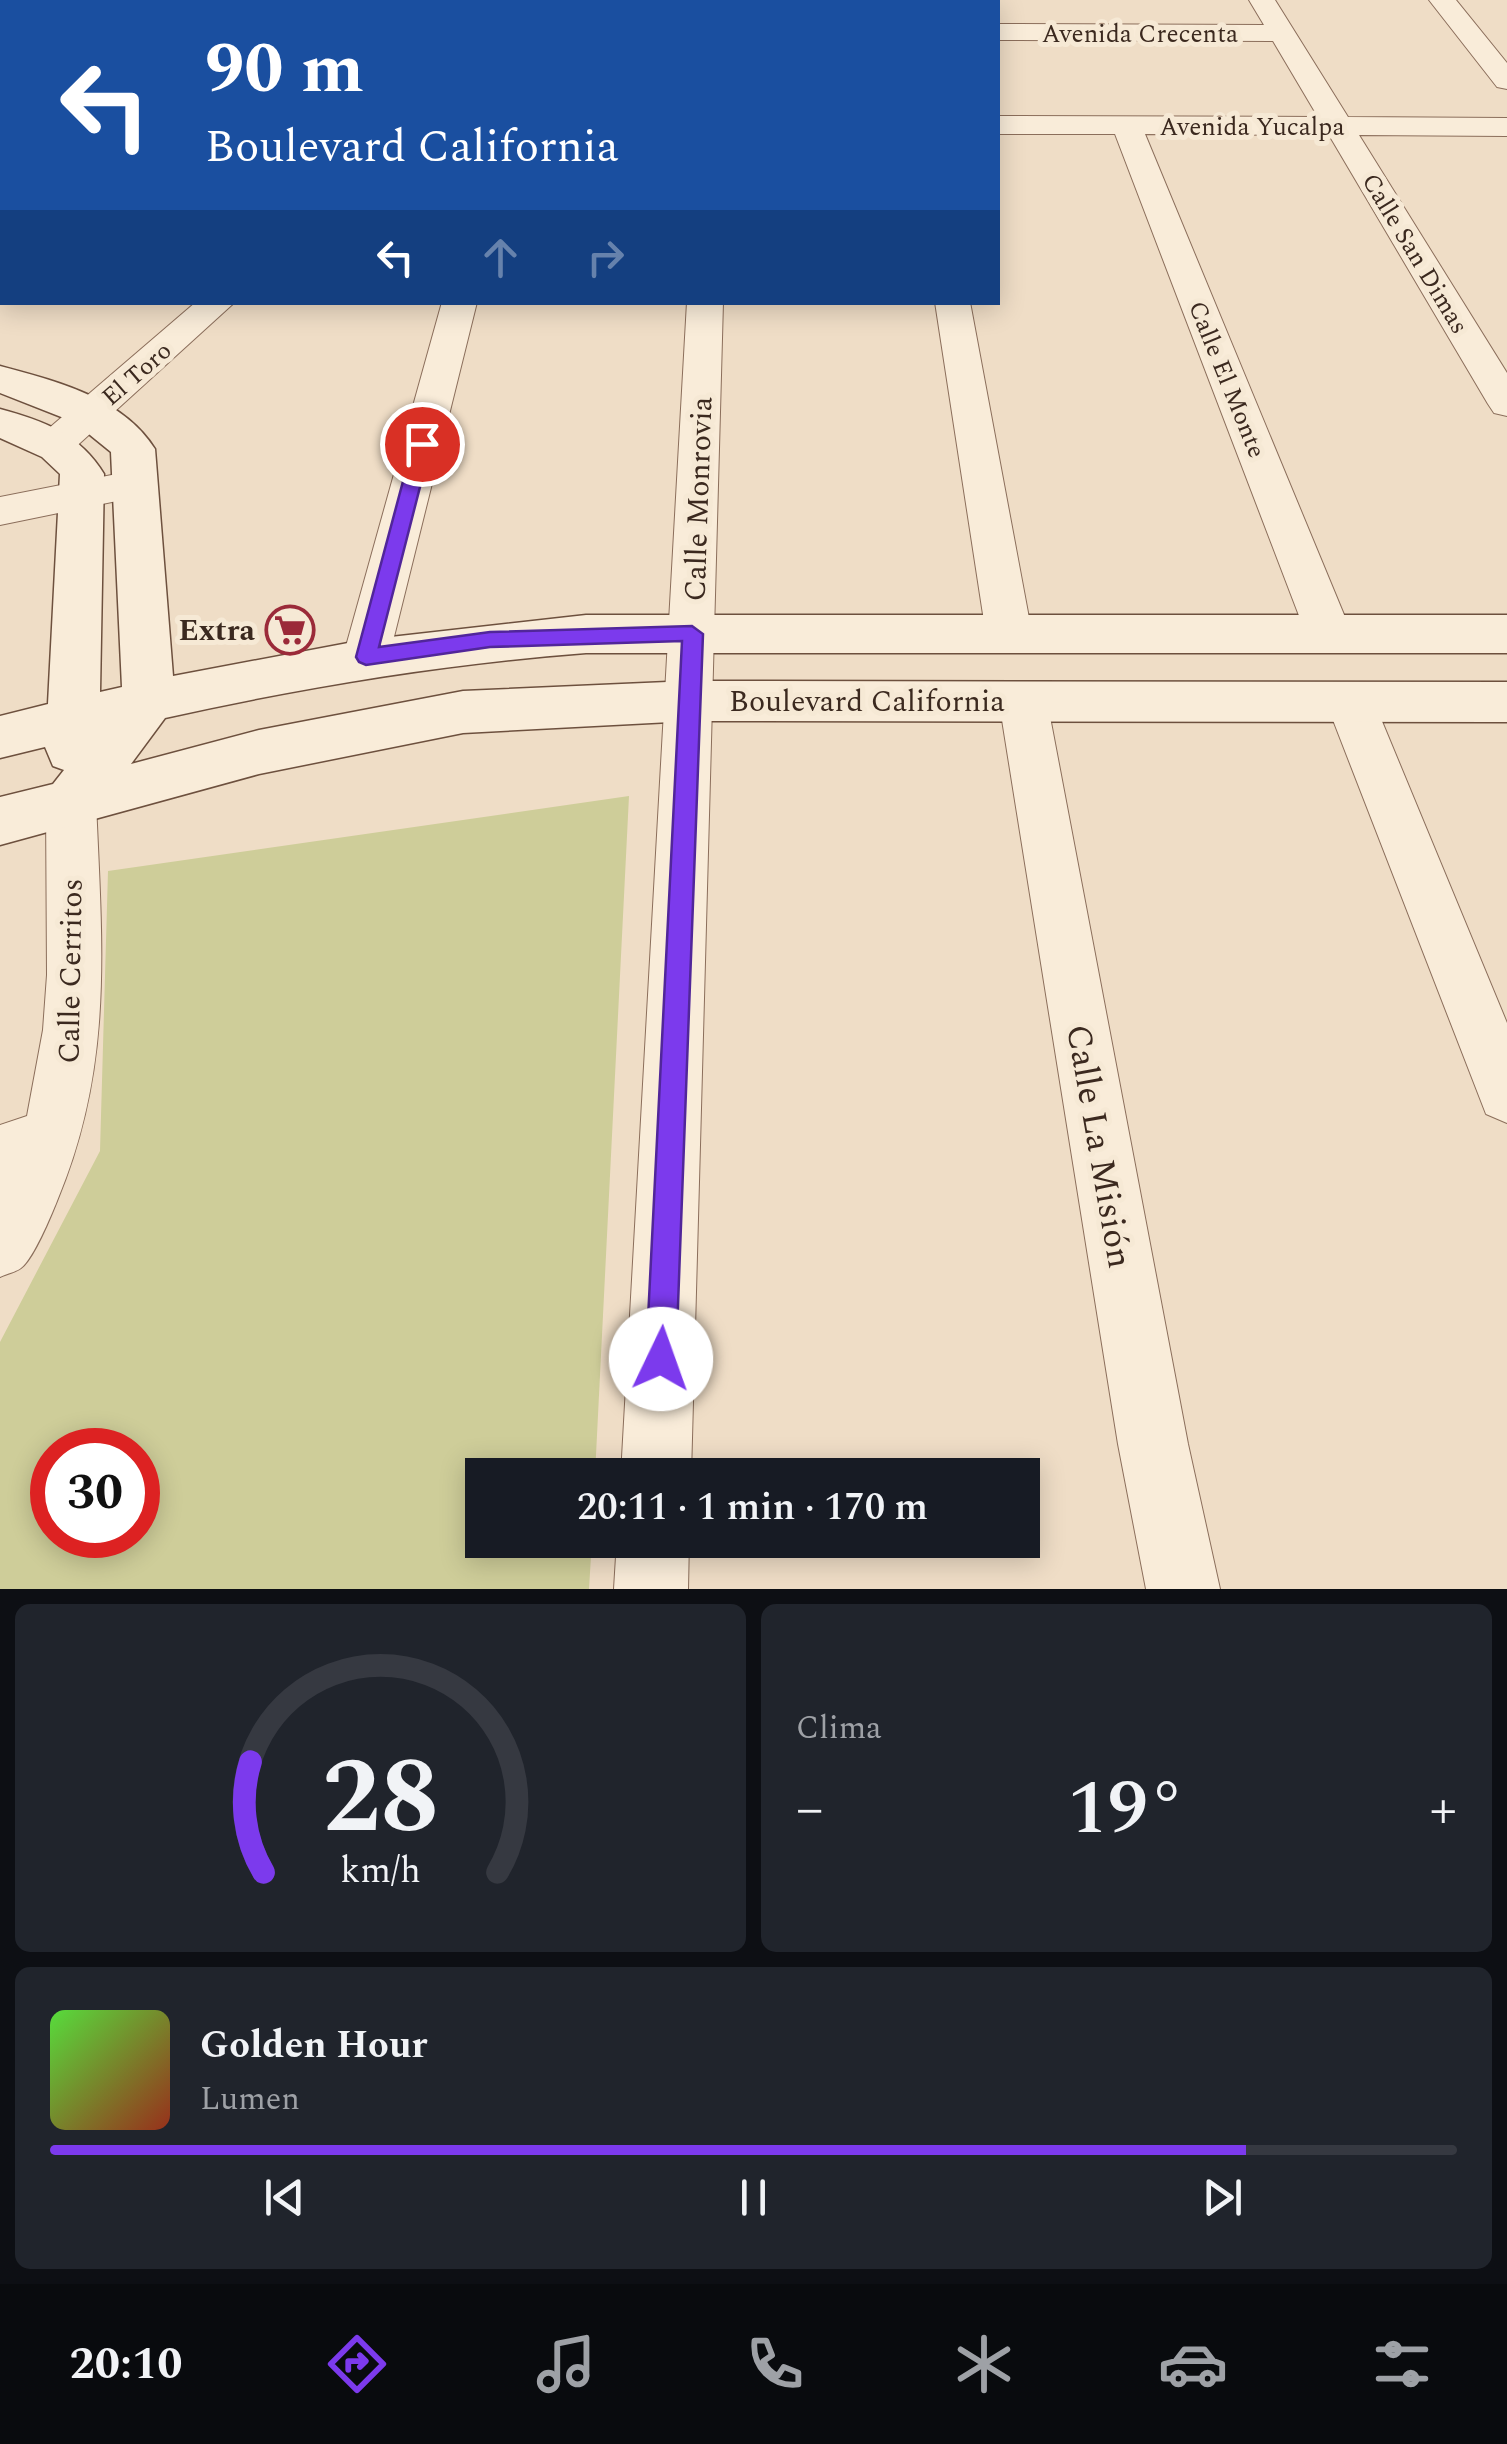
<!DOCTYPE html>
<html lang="es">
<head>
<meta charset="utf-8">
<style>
  :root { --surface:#171b24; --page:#20242c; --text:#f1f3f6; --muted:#9ea1a6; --line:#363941; --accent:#7c3aed }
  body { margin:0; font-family:Spectral,serif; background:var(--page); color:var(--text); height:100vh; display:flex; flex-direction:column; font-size:38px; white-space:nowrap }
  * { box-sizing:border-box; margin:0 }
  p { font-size:32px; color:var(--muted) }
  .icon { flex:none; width:55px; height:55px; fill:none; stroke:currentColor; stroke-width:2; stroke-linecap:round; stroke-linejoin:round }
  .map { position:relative; height:1589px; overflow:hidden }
  .side { display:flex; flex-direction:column; gap:15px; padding:15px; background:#0d0f14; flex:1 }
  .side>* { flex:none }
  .hud { position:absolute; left:0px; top:0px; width:1000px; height:305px; box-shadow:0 5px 25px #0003; background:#1a4fa0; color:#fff; overflow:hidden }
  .speed { position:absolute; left:30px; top:1428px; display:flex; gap:20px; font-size:50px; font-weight:700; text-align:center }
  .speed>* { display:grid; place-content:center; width:130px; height:130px; border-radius:50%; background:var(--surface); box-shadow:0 5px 25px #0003; line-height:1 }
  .speed .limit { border:15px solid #d22; background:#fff; color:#111 }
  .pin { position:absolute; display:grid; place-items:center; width:85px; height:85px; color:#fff; margin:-42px; border:5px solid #fff; border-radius:50%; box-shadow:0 2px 10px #0007 }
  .me { position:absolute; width:110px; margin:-55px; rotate:3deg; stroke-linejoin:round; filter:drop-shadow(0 0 8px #0008) }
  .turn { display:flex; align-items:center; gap:35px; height:210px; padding:0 40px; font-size:45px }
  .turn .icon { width:130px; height:130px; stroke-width:2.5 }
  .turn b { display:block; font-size:70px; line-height:85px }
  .lanes { display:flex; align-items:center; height:95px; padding:0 40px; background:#0003; justify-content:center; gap:50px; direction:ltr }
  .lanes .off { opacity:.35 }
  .big { font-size:75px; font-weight:600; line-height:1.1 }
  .side .widget { flex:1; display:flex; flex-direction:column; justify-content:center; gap:15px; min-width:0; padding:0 35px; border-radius:15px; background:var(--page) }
  .side .dial { align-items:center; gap:0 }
  .dial svg { height:260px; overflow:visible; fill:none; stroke:var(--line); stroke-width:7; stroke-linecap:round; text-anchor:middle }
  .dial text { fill:var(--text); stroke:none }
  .song { display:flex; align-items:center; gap:30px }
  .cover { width:120px; height:120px; border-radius:15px; background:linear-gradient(135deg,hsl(110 70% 55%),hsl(10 70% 35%)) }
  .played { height:10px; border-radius:5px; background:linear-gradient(90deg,var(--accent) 85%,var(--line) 85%) }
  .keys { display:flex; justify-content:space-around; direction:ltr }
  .heat { display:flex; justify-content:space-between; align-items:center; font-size:55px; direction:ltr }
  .side .tiles { flex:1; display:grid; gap:15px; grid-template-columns:1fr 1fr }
  .widget:last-child { grid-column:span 2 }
  .trip { position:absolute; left:465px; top:1458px; width:575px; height:100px; border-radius:0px; background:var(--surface); box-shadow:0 5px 25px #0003; font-weight:600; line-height:100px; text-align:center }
  .tab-bar { display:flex; height:160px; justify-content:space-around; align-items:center; background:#090b0e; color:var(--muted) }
  .tab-bar .icon { width:70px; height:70px }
  .tab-bar .selected { color:var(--accent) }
  .tab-bar b { font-size:45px; color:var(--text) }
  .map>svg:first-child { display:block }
  .green { fill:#cecd99; fill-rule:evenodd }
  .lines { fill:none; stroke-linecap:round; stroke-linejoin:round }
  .street-casing { stroke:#8b6e5b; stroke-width:2 }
  .secondary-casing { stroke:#6d503e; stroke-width:3 }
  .street { fill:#f9ecd9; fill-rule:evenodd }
  .secondary { fill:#f9ecd9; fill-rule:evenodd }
  .route { fill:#7c3aed; stroke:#51269a; stroke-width:2.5 }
  .labels { text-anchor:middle; stroke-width:10; stroke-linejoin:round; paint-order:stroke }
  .far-street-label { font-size:25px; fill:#3b291f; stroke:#f6e9d5 }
  .street-label { font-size:30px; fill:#3b291f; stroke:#f6e9d5 }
  .poi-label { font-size:30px; font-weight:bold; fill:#3b291f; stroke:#f6e9d5; text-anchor:end }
  .near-street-label { font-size:35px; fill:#3b291f; stroke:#f6e9d5 }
</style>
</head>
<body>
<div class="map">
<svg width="1507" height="1589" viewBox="0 0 1507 1589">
  <rect width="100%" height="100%" fill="#efddc6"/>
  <path class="green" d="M629 796 595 1475H482V1540H592L589 1589H0V1342L100 1151 108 871ZM52 1450H138V1535H52Z"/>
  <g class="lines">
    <g class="street-casing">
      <path id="street" d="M138 0H176L177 2H140Z
        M704 0H730V2H704Z
        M1249 0H1275L1348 117 1507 118V136L1359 135 1507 373V416L1494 413 1488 404 1329 135 1145 134 1352 634 1345 646 1329 651 1313 646 1306 634 1115 134H998V116L1318 117 1273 41 998 40V24L1264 25Z
        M1429 0H1456L1507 63V89L1497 87Z
        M0 63H2V80H0Z
        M0 196 2 197V217L0 216Z
        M196 302H235L69 453 55 457 41 453 35 444 41 435Z
        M442 302H477L389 657 382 669 366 674 350 669 343 657Z
        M687 302H723L691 1475H621Z
        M935 302H970L1032 634 1025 646 1009 651 993 646 986 634Z
        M137 470 151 474 157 484 151 494 0 525V497Z
        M1023 683 1040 688 1047 701 1188 1444 1220 1589H1146L1118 1444 999 701 1006 688Z
        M1350 684 1367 689 1374 702 1507 1023V1123L1486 1114 1326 702 1333 689Z
        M71 781 89 787 96 802C102 946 114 1065 57 1201 51 1216 33 1259 21 1268 16 1272 6 1274 0 1277V1125L27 1116 43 1030 47 975 46 802 53 787Z
        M617 1540H689L688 1589H614Z"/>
    </g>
    <g class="secondary-casing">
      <path id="secondary" d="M0 366C56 381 122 397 155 449L173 676 364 640 586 615H1507V653H586C444 664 304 687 165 718L131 764 259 730 463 691 690 681 1507 682V722L690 721 463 733 259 774 0 845V797L53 784 64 770 53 766 45 747 0 758V716L48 704 60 474 42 457 0 438V409C44 421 80 434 104 474L100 692 122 687 111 452 74 422 0 393Z"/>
    </g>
    <use href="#street" class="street"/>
    <use href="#secondary" class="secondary"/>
  </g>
  <path class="route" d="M422 438 431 444 379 647 490 632 692 626 703 634 676 1359 672 1370 661 1374 650 1370 646 1359 682 641 490 647 366 665 359 662 356 657 413 444Z"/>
  <defs>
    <g id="supermarket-ring" transform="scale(2.5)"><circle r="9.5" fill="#f6e9d5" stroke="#9b2a39" stroke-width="1.5"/><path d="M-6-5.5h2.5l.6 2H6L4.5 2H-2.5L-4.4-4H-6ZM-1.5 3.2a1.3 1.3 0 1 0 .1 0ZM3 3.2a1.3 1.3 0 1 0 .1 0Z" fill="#9b2a39"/></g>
  </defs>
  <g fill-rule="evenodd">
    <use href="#supermarket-ring" x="290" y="630"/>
  </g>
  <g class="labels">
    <g class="far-street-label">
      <text x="1140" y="42">Avenida Crecenta</text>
      <text x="1252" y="135">Avenida Yucalpa</text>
      <text transform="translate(1416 253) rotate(59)" y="9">Calle San Dimas</text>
      <text transform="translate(136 373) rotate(-41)" y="9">El Toro</text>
      <text transform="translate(1228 379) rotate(68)" y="9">Calle El Monte</text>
    </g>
    <g class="street-label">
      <text transform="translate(698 499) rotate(-88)" y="10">Calle Monrovia</text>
      <text x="867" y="711">Boulevard California</text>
      <text transform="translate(70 971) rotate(-89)" y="10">Calle Cerritos</text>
    </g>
    <g class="poi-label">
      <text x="255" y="640">Extra</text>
    </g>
    <g class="near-street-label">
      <text transform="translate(1100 1146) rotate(80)" y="12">Calle La Misión</text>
    </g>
  </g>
</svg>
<div class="speed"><div class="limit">30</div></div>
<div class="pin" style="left:422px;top:444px;background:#d93025"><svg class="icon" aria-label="arrive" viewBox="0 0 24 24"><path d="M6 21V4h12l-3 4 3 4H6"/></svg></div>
<svg class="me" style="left:661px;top:1359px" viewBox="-20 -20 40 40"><circle r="19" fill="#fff"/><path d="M0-13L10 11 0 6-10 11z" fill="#7c3aed"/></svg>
<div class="trip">20:11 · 1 min · 170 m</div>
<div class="hud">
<div class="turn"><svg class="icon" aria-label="left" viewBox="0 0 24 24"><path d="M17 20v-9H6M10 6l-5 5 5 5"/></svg><div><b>90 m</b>Boulevard California</div></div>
<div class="lanes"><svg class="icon" aria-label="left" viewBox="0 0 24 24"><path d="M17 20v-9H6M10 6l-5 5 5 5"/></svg><svg class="icon off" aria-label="ahead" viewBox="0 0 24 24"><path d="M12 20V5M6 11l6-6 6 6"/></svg><svg class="icon off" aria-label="right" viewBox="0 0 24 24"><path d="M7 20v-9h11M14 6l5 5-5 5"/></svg></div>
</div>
</div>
<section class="side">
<div class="tiles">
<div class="widget dial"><svg viewBox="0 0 100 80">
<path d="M14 69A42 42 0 1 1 86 69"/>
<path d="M14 69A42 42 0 0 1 10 35" stroke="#7c3aed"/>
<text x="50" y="56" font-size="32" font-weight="700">28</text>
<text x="50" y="72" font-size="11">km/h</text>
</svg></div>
<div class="widget"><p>Clima</p>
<div class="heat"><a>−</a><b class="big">19°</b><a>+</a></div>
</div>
<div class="widget">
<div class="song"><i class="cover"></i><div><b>Golden Hour</b><p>Lumen</p></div></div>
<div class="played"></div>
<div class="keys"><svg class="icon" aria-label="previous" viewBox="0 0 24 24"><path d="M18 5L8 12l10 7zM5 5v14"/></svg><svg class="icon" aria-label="pause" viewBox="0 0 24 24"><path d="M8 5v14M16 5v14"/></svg><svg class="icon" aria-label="next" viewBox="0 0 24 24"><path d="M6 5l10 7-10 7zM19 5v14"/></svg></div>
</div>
</div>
</section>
<nav class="tab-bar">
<b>20:10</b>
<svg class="icon selected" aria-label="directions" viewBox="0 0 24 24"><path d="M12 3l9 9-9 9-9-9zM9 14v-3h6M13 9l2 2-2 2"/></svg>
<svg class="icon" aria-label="music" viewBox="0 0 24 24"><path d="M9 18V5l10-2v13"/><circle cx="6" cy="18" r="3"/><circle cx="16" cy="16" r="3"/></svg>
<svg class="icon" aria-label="phone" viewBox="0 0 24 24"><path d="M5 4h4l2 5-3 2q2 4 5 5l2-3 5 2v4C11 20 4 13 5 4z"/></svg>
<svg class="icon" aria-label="climate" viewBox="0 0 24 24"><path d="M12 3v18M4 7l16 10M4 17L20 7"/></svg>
<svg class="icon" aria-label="car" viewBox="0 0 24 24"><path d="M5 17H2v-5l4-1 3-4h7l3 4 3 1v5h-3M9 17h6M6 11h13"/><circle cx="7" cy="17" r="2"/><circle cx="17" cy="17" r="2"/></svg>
<svg class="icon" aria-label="filters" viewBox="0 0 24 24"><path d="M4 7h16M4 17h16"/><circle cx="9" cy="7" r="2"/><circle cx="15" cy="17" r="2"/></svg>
</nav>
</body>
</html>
